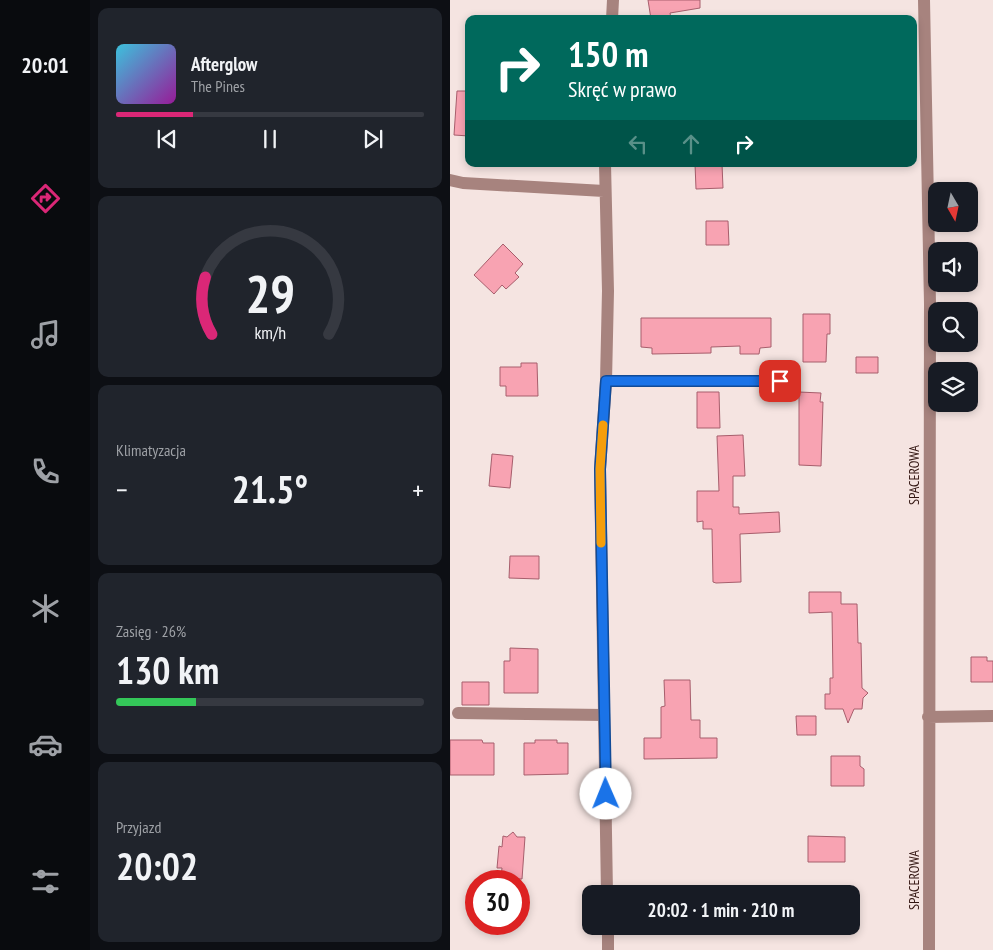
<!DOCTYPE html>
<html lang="pl">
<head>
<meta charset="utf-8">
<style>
  :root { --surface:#171b24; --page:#20242c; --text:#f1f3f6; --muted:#9ea1a6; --line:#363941; --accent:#db2777 }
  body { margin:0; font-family:"PT Sans Narrow",sans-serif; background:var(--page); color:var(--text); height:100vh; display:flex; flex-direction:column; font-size:19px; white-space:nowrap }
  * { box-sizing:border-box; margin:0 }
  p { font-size:16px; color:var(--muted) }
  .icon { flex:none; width:28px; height:28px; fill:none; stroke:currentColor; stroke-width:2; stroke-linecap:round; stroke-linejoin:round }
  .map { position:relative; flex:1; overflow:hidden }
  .sheet { display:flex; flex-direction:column; gap:8px; padding:8px; background:#0d0f14; width:360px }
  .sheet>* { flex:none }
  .hud { position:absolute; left:15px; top:15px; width:452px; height:152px; border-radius:10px; box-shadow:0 2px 8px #0003; background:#00695c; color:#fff; overflow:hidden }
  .needle { width:32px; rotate:171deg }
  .buttons { position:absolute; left:478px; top:182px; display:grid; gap:10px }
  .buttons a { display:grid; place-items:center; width:50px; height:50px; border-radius:10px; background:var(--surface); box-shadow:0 2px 8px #0003; font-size:25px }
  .speed { position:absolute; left:15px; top:870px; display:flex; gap:10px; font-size:25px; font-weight:700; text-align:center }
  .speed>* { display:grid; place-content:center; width:65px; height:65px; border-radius:50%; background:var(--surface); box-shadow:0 2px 8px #0003; line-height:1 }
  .speed .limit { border:8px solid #d22; background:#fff; color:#111 }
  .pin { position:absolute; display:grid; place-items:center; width:42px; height:42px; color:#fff; margin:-21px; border-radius:10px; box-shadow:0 2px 8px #0006 }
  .me { position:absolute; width:55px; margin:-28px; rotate:359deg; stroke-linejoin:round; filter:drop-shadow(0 0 4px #0008) }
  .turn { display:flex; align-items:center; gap:18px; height:105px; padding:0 20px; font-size:22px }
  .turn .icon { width:65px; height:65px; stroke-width:2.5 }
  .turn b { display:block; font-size:35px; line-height:42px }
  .lanes { display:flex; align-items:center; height:48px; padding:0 20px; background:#0003; justify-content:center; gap:25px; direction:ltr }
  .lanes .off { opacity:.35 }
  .big { font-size:38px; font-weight:600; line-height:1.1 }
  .sheet .widget { flex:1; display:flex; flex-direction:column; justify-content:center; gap:8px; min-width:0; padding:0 18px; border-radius:10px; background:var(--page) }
  .sheet .dial { align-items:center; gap:0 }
  .dial svg { height:130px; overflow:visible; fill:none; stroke:var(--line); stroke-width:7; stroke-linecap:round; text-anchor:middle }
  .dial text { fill:var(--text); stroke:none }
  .song { display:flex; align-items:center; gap:15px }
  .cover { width:60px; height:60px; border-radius:8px; background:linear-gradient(135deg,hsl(190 70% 55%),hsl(300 70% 35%)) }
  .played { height:5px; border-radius:2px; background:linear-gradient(90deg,var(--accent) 25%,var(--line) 25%) }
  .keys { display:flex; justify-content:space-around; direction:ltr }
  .heat { display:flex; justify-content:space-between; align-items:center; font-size:28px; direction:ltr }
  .charge { height:8px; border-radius:4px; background:linear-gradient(90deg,#34c759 26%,var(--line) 0) }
  .trip { position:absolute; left:132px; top:885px; width:278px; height:50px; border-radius:10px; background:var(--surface); box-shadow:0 2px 8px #0003; font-weight:600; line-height:50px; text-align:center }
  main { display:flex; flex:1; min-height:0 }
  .menu { display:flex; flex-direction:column; width:90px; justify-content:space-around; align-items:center; background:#090b0e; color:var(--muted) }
  .menu .icon { width:35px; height:35px }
  .menu .active { color:var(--accent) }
  .menu b { font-size:22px; color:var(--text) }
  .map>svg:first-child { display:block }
  .building { fill:#f8a3b2; stroke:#a75e6c }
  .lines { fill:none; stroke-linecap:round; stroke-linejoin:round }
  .minor { stroke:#a7837e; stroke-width:12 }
  .route-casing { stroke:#114b97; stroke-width:12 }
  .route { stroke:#1a73e8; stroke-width:9 }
  .slow { stroke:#f59e0b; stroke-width:9 }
  .labels { text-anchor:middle; stroke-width:4; stroke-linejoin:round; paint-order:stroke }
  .street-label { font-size:14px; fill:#311410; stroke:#f5e4e1 }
</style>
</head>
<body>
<main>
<nav class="menu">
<b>20:01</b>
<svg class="icon active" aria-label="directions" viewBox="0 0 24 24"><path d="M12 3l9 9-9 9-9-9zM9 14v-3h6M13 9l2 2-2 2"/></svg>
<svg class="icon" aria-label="music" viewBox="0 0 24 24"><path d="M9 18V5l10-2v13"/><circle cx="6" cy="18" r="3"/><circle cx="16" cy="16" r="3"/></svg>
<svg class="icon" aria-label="phone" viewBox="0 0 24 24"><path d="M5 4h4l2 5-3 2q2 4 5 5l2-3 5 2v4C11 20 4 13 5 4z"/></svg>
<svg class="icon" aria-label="climate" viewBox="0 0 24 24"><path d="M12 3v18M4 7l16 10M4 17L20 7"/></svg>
<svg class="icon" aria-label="car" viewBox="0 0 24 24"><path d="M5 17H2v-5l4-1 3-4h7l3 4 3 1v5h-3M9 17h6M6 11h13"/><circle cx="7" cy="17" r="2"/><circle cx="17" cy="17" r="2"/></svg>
<svg class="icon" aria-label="filters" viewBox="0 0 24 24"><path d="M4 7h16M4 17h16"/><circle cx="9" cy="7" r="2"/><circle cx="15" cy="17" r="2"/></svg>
</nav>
<section class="sheet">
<div class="widget">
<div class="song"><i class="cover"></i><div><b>Afterglow</b><p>The Pines</p></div></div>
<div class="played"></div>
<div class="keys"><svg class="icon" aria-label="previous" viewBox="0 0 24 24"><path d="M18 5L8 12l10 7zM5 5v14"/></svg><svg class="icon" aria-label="pause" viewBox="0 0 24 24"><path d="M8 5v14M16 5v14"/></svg><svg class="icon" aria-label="next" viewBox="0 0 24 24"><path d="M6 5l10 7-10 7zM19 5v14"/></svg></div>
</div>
<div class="widget dial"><svg viewBox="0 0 100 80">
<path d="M14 69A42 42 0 1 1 86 69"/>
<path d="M14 69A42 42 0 0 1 10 34" stroke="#db2777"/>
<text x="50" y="56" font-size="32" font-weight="700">29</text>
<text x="50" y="72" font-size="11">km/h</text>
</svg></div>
<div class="widget"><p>Klimatyzacja</p>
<div class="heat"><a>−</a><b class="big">21.5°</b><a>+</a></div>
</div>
<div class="widget"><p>Zasięg · 26%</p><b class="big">130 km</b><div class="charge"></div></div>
<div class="widget"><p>Przyjazd</p><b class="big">20:02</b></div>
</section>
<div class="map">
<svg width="543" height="950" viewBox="0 0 543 950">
  <rect width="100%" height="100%" fill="#f5e4e1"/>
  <path class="building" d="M198 0H250V8L220 13 221 19H201Z
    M7 91H19V136L4 135Z
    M245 164H272L273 188 246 189Z
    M256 221H278L279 245H256Z
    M53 244 73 264 65 273 69 277 56 289 52 285 44 294 24 275Z
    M353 314H380V334H377L376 362H353Z
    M191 318H321V347L310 348 309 354H290V346L261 347V353L202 354V348L191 347Z
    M406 357H428V373H406Z
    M71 363H87L88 396H56V386H50V367H71Z
    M247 392H269L270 428H247Z
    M349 392 371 393 370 402H373L371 466 349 465Z
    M293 435 295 476H283V507H289V514L329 512 330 532 290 534 291 582 266 583 263 582 262 529H253V521L247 522V491H269L267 436Z
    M42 454 63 456 60 488 39 486Z
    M60 556H89V579L59 578Z
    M359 592H391V604H407L408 643H411L412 688 418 693 413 698 412 709H404L398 723 393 709H375V694H380V678H383L382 612 359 613Z
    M60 648 88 649V693H54V661H60Z
    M521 657H537V661H543V682H521Z
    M214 680H240L241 720H250V738H267V758L194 759V738H211V707L215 706Z
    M12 682H39V705H12Z
    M346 716H366V735H347Z
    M0 740H32L33 743H44V775H0Z
    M85 740H107V743H118V774L74 775V743H85Z
    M381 756H410V766L414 769V786H381Z
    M63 832 67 837H75L72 879 51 878 52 868H47L49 846 52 847 53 836 57 837Z
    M358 836 395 837V862H358Z"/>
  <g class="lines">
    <path class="minor" d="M474 0 480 304 479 950
      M162 19 163 0
      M155 164 158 291 156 381 150 469 157 894
      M0 180 13 183 154 191
      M156 381H330
      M8 713 154 715
      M478 717 543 716
      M158 926V950"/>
  </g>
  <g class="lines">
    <g class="route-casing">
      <path id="route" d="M156 794 150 469 156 381H330"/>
    </g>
    <use href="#route" class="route"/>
    <path class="slow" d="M151 543 150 469 153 425"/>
  </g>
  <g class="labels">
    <g class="street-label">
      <text transform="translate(464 475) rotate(-90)" y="5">SPACEROWA</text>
      <text transform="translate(464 880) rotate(-90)" y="5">SPACEROWA</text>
    </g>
  </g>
</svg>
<div class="buttons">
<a><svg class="needle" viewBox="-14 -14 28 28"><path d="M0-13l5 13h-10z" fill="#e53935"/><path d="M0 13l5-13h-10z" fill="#9ea1a6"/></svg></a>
<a><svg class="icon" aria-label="sound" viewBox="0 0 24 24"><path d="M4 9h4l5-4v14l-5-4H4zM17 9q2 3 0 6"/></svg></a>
<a><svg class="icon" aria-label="search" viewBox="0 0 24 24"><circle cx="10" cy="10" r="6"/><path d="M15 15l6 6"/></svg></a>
<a><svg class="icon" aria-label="layers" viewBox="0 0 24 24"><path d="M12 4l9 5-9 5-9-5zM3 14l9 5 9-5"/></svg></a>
</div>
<div class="speed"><div class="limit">30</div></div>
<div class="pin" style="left:330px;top:381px;background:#d93025"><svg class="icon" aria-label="arrive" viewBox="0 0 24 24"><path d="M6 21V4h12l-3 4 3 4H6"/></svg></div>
<svg class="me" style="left:156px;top:794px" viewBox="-20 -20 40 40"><circle r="19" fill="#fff"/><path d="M0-13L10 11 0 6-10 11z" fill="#1a73e8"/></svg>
<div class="trip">20:02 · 1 min · 210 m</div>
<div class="hud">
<div class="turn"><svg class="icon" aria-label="right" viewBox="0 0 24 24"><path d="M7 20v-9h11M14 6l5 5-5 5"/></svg><div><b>150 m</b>Skręć w prawo</div></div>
<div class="lanes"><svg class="icon off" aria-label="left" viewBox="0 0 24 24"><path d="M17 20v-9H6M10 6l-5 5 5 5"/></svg><svg class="icon off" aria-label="ahead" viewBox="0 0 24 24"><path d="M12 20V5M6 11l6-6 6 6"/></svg><svg class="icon" aria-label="right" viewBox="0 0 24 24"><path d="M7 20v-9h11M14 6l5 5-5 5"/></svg></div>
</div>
</div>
</main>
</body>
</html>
